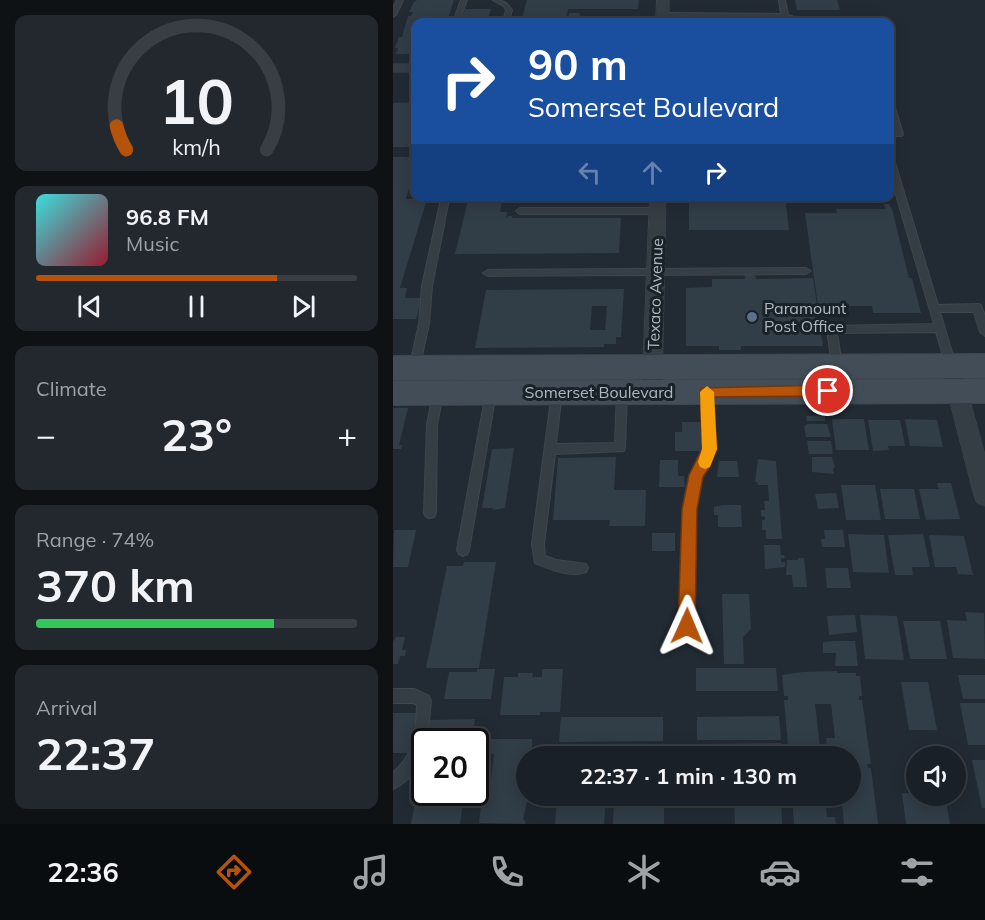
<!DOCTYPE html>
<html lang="en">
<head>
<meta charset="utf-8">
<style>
  :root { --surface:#1a2027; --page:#23282f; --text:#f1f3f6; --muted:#9fa3a7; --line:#383e44; --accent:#b45309 }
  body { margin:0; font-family:Mulish,sans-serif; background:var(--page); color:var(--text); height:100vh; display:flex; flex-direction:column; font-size:22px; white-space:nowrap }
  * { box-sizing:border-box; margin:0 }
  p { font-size:20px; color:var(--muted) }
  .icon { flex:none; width:33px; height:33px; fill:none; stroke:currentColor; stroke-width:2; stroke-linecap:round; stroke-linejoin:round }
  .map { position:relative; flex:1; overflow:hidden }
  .drawer { display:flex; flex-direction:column; gap:15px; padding:15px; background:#0e1215; width:393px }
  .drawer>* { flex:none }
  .banner { position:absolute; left:18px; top:18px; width:483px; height:183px; border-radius:12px; box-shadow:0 3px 15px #0003,0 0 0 2px var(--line); background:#1a4fa0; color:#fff; overflow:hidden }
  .fabs { position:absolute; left:513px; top:746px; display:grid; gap:12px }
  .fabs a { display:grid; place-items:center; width:60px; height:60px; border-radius:50%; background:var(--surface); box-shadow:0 3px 15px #0003,0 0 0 2px var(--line); font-size:30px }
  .speed { position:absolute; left:18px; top:728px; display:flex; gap:12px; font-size:30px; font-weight:700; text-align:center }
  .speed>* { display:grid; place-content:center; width:78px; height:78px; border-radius:50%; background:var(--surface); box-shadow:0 3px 15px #0003,0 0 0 2px var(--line); line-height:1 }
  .speed .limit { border:3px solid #111; border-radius:9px; background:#fff; color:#111 }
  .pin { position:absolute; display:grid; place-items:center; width:51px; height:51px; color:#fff; margin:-26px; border:3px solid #fff; border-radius:50%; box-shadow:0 2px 6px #0007 }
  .me { position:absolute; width:66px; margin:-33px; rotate:1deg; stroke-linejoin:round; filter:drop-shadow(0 0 4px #0008) }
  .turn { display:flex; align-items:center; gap:21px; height:126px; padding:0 18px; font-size:27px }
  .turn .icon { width:78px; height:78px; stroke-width:2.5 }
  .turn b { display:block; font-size:42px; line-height:51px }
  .lanes { display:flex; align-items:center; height:57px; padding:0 18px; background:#0003; justify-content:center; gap:30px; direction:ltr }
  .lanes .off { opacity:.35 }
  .big { font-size:45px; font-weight:700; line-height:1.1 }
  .drawer .tile { flex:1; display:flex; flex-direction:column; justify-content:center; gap:9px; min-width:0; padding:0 21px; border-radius:12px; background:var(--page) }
  .drawer .dial { align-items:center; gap:0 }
  .dial svg { height:156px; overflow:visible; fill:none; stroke:var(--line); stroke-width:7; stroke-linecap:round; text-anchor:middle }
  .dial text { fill:var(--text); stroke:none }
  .song { display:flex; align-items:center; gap:18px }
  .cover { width:72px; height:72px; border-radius:9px; background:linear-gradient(135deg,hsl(180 70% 55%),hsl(350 70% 35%)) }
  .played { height:6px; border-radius:3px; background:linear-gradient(90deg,var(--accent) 75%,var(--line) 75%) }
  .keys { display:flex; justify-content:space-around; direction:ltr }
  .heat { display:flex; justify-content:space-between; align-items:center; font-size:33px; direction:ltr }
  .charge { height:9px; border-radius:4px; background:linear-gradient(90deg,#34c759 74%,var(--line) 0) }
  .trip { position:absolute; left:123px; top:746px; width:345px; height:60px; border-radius:30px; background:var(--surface); box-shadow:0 3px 15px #0003,0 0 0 2px var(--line); font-weight:700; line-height:60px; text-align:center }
  .tabs { display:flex; height:96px; justify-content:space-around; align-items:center; background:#0a0d10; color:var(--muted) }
  .tabs .icon { width:42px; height:42px }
  .tabs .on { color:var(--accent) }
  .tabs b { font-size:27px; color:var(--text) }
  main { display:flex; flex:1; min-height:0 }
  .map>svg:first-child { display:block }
  .building { fill:#313d47; fill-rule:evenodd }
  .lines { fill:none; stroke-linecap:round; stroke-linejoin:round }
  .service-casing { stroke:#3e464e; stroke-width:2 }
  .minor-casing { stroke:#3e464e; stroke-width:1 }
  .secondary-casing { stroke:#3e464e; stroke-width:2 }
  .service { fill:#353d45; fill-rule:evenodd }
  .minor { fill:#353d45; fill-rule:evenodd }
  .secondary { fill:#434d57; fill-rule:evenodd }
  .route { fill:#b45309; stroke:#753606; stroke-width:1.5 }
  .slow { fill:#f59e0b }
  .service-dot { fill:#5c6f8a; stroke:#1a2229; stroke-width:2 }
  .labels { text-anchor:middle; stroke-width:6; stroke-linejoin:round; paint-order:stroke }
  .street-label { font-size:16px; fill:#afb8c1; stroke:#1a2229 }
  .poi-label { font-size:16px; fill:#afb8c1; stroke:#1a2229; text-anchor:start }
</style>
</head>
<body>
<main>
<section class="drawer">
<div class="tile dial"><svg viewBox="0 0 100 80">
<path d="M14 69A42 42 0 1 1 86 69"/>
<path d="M14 69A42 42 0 0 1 9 57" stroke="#b45309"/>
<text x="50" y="56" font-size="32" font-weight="700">10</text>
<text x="50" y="72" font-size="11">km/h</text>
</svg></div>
<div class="tile">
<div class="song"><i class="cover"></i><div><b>96.8 FM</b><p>Music</p></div></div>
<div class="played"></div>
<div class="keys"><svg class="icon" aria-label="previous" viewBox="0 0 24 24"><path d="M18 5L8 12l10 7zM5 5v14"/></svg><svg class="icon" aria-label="pause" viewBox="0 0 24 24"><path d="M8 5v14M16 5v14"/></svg><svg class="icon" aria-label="next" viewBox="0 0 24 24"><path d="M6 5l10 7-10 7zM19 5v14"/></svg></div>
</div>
<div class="tile"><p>Climate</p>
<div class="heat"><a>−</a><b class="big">23°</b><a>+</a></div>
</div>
<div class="tile"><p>Range · 74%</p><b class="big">370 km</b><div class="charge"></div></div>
<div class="tile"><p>Arrival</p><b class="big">22:37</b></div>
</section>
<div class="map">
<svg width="592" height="824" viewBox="0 0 592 824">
  <rect width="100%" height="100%" fill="#222b34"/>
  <path class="building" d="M24 0H61L54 22H22V54H3L5 48H2L6 37H9L15 16H18L20 12H16L21 2Z
    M134 0H246L245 9H175L172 22H128Z
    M402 0H444L447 10H404Z
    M72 9H98L94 22H67Z
    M176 13H187L186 22H174Z
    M22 102V147H0V103Z
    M0 157H22V169L13 199H34L7 288H14L12 298H29L23 319H0Z
    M76 196H110L107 212H114L113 218 115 216H119V218H228L226 253 62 254Z
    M296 196H392L396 230H296Z
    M491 204H496L499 209 516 278H519L528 313H480L479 306H425L412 213H444L443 209H492Z
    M351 273H362L363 279 420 278 430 346H348V350H326V346H293V288L319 287V279H352Z
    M231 289 228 337H223V344H211V347L82 348 93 290ZM199 306H214L212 330H197Z
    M0 408H15L6 445H9L8 449H0Z
    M432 415V421H414L413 416Z
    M439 419H471L476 450H443Z
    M512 419 544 420 550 447 517 446Z
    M475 420H507L512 446H495L496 450 480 451Z
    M289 422H308L309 451H282V432H289Z
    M414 424H434L438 437H413L411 426Z
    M414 441H438L440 454H416Z
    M121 448 112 508 99 510 100 508H89L99 449Z
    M223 457 221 490H253L252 526H216L217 520H160L165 458Z
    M419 457H439L442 468H440L441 474 419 472Z
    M365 459 383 461 389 539H373V530H369V520H372V517L368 516V510H372L371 501H376L375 485H365L364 482H362Z
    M267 460H285V476H291L292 487H266Z
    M326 461H344L346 477H324Z
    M544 483H558L567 519 533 520 526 489H546Z
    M448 485H482L488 520H453Z
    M487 489H521L527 519H492Z
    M443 493 446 508 425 509 422 494Z
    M330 505H348L349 527H325V515H321V507Z
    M1 530H23L15 567H0Z
    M431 530H450L452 547H429L428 539H432Z
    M259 533H282V551H259Z
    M455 534 491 535 496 573 460 572Z
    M530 534 537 567H519L520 575H502L495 535Z
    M536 535 571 536 580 575 565 574 563 567H542Z
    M371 545H387L388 555H391L392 558H388V562H392V567L372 569Z
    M405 558H411L414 587H400L399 575H393L394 560H405Z
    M71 562H103L86 668H33L54 566H70Z
    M432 568H455L458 588H434Z
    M329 594H356L358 629 350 637 351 664H331Z
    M572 612 591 613 592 659 560 658 554 620 574 621Z
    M462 615 464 632 436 635 434 616Z
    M467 615 504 616 511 660 472 659Z
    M510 621H547L554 659H517Z
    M3 637H12L9 650H13L12 656H7L5 664H0V642Z
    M442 641H462L465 666H442L443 653H430V642Z
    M303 668H383L385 691H303Z
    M84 669H102L98 699H51L56 672H84Z
    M149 669H170L167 712H147V715H107L111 677H125V673H140L139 677H149Z
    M444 671V673H463V676H467L469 696H466V700H469L478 764H474L475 768H478L485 824H451L448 795H458V756H435L433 738H442L438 704H422L428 756H396L391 700H395V696H391L389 675 410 672Z
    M565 675H592V699H570Z
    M508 682H535L544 730H516Z
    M567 703H592V745H575Z
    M0 713H24L16 753H0Z
    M386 716 388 740H304V717Z
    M168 717H270V741L166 742Z
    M82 719 79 741H32L36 720Z
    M97 739H139V756H134L135 795 130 820H132V824L86 823 89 796H96L101 754H95Z
    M388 743 389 756H305L304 744Z
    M270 744V756H165L166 745Z
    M579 760H592V808H589Z
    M509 793 552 795 557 824H513Z
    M399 795H432L434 817H442L443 824H401Z
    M221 797H271V824H220Z
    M341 798 388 799 389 824H342Z
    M164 799H213L211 824H162Z
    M22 803H70L67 824H18Z"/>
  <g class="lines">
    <g class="service-casing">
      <path id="service" d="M4 0H10L3 15 0 17V8Z
        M68 0H74L66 22H60Z
        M100 0C109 0 114 2 119 10L116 22H110L113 10 111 6Z
        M386 0H392L395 15 420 22H411L392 18 270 17 267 15 270 13 388 14Z
        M496 99 500 101 510 134 509 136H496V132H501L496 115Z
        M496 154 500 156 545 305 585 304 588 305 592 316V336L587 332 581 312H547L563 366 558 370 553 366 543 332 444 333 449 366 444 370 439 366 434 329 436 326 541 324 496 171Z
        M46 196H55L56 199 39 286 36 324 26 369 21 373 16 369 26 324 29 286 48 199Z
        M127 208H264L268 211 264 214H127L123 211Z
        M413 268 418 271 413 274 95 276 90 273 95 270Z
        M164 388 168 389 169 392 163 444 222 443 224 392 225 389H233L234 392 232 448 231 451 162 454 151 544 152 556 163 560 193 564 195 568 193 572C176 578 157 569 142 563L139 544 159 392 160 389Z
        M313 388 317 389 318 392 322 449 308 476 302 509 300 625 298 629 294 631 290 629 288 625 290 509 297 475 312 449 308 392 309 389Z
        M45 389 49 390 50 393 44 425 43 513 41 517 37 518 33 517 31 513 34 425 40 393 41 390Z
        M98 389 102 390 103 393 76 550 74 554 70 556 66 554 64 550 93 393 94 390Z
        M0 689H21L36 696 38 701 34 741H32C32 761 18 781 0 789V772C22 755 23 731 24 705L20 703H0Z"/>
    </g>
    <g class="minor-casing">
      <path id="minor" d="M264 0H276V22H263Z
        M0 64H22V72H0Z
        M257 196H273L269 392 266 398 259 400 252 398 249 392Z
        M560 367 567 369 570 375 592 455V506L584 503 581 496 550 375 553 369Z"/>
    </g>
    <g class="secondary-casing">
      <path id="secondary" d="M592 354V378L0 380V356Z
        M592 379V403L0 405V381Z"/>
    </g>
    <use href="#service" class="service"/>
    <use href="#minor" class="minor"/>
    <use href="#secondary" class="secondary"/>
  </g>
  <path class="route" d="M435 385 442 391 435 396 320 397 324 449 317 466 310 477 304 509 302 626 299 631 294 634 288 631 285 626 289 509 296 475 309 449 307 392 308 388Z"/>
  <path class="slow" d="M314 386 321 392 324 449 317 467 312 469 307 467 305 462 309 449 307 392Z"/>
  <circle class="service-dot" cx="359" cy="317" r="6"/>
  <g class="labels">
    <g class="street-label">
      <text transform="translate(262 294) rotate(-88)" y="6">Texaco Avenue</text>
      <text x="206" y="398">Somerset Boulevard</text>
    </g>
    <g class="poi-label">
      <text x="371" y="314">Paramount<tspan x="371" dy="18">Post Office</tspan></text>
    </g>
  </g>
</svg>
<div class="fabs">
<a><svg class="icon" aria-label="sound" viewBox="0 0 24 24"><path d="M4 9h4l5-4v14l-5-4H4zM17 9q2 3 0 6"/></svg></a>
</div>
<div class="speed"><div class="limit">20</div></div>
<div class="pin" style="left:435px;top:391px;background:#d93025"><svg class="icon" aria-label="arrive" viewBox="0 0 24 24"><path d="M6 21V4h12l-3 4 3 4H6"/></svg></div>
<svg class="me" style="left:294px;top:626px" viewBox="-20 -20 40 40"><path d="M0-17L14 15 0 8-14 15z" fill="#b45309" stroke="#fff" stroke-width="4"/></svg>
<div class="trip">22:37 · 1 min · 130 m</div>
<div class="banner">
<div class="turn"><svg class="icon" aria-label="right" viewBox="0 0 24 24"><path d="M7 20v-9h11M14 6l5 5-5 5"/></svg><div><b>90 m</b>Somerset Boulevard</div></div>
<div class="lanes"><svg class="icon off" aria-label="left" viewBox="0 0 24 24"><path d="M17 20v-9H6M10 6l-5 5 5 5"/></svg><svg class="icon off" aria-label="ahead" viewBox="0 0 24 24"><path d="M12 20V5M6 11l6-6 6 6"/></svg><svg class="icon" aria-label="right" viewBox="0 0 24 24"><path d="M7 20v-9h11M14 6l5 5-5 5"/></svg></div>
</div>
</div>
</main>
<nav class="tabs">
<b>22:36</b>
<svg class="icon on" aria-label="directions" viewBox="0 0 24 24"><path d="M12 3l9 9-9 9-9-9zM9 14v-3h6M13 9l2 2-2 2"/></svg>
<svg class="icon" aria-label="music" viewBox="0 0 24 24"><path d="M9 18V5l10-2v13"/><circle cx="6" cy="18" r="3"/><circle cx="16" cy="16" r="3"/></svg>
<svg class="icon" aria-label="phone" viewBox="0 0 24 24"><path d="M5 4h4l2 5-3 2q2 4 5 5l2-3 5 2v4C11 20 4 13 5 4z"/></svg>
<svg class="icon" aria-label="climate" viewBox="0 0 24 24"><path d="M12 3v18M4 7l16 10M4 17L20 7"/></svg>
<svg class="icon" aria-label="car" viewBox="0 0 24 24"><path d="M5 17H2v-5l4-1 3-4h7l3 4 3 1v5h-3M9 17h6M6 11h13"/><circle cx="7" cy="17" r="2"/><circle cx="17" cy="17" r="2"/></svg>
<svg class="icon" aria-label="filters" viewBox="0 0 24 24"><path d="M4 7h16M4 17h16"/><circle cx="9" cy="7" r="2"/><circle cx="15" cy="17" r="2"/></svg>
</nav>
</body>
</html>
